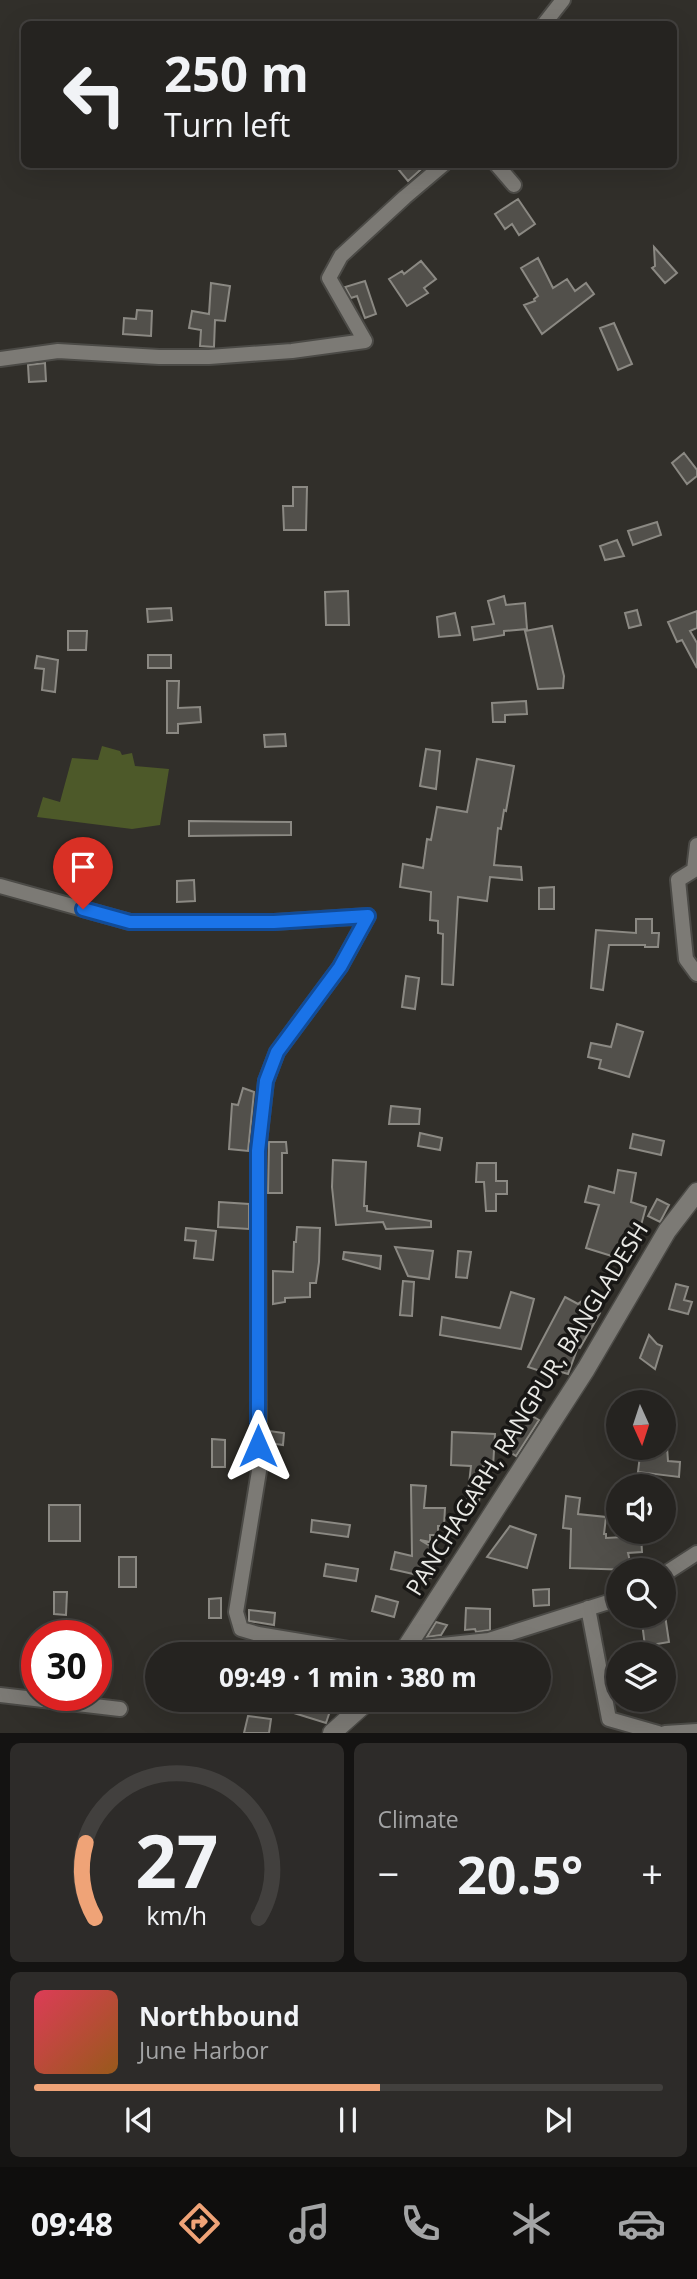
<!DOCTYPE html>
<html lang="en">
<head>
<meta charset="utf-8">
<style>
  :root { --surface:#252320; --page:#2d2b29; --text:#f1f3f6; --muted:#a3a4a5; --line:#42403e; --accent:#efa377 }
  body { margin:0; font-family:"Open Sans",sans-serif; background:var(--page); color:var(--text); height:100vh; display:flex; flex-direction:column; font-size:26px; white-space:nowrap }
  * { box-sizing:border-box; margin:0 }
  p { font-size:23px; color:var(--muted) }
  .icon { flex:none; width:38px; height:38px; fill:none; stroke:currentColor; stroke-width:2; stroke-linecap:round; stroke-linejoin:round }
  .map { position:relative; height:1733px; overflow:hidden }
  .drawer { display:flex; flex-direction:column; gap:10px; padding:10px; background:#141312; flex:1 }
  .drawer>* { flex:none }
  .top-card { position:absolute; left:21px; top:21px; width:656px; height:147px; border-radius:10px; box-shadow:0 7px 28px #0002,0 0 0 2px var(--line); background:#252320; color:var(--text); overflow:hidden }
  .needle { width:46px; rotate:177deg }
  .tools { position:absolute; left:606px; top:1390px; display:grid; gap:14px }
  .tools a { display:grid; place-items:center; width:70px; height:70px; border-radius:50%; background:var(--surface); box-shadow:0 7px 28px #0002,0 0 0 2px var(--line); font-size:35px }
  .speed { position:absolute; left:21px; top:1620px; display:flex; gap:14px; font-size:35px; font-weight:700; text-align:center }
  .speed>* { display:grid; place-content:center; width:91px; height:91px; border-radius:50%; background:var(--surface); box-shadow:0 7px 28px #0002,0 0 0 2px var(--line); line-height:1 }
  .speed .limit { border:10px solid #d22; background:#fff; color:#111 }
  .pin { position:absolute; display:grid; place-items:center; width:60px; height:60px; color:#fff; margin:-72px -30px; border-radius:50% 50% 50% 0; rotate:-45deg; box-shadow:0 0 7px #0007 }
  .pin .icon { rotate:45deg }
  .me { position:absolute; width:77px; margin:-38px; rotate:0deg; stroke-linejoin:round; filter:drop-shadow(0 0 5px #0008) }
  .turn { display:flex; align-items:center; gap:24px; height:147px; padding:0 28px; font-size:32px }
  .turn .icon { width:91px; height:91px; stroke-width:2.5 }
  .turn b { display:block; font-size:49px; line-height:60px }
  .big { font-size:52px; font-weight:700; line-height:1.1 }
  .drawer .widget { flex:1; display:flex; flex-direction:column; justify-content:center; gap:10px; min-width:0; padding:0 24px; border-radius:10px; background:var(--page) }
  .drawer .dial { align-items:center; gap:0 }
  .dial svg { height:182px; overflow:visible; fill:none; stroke:var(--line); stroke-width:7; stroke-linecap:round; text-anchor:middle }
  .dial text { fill:var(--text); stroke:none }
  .song { display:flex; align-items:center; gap:21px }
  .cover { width:84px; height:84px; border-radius:10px; background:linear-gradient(135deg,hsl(350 70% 55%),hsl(30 70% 35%)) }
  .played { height:7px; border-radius:4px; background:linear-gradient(90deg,var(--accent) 55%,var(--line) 55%) }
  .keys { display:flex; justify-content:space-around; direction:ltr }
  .heat { display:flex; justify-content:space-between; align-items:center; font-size:38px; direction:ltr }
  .drawer .tiles { flex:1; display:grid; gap:10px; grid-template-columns:1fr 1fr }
  .widget:last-child { grid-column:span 2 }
  .trip { position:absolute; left:145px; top:1642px; width:406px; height:70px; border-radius:35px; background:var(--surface); box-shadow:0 7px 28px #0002,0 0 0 2px var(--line); font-weight:700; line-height:70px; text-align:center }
  .dock { display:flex; height:112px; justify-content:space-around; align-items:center; background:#0f0e0d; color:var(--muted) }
  .dock .icon { width:49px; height:49px }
  .dock .current { color:var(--accent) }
  .dock b { font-size:32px; color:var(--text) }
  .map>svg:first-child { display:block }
  .green { fill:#4d5929 }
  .building { fill:#52504b; stroke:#8b8983; stroke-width:2 }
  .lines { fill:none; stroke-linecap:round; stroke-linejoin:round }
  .minor-casing { stroke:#4b4a46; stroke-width:18 }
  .tertiary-casing { stroke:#4b4a46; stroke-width:21 }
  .minor { stroke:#7c7a75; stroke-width:14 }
  .tertiary { stroke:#7c7a75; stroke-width:18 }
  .route-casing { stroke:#114b97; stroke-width:18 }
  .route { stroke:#1a73e8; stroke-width:12 }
  .labels { text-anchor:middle; stroke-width:7; stroke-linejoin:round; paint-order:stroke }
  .street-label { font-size:23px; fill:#eaeae6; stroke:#181715 }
</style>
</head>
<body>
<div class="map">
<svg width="697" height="1733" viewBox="0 0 697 1733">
  <rect width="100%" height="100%" fill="#312f2a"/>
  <path class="green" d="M102 746 120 751 122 755 132 753 135 766 169 769 160 825 132 829 37 817 43 797 60 802 72 758 98 760Z"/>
  <path class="building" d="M394 164H427L408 181Z
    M518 199 535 224 519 235 512 224 505 229 495 214Z
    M654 247 677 273 665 283 652 268 655 266Z
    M538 258 553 288 567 279 575 291 586 283 594 294 542 334 524 305 535 301 534 299 538 296 521 268Z
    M421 261 436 279 424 288 428 293 407 306 389 279 402 271 404 274Z
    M365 281 376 314 365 318 357 296 351 298 345 287Z
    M211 283 230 286 225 321 215 320 214 347 200 346 201 330 189 328 192 311 209 314Z
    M137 310 152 311 151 336 123 334 124 318 136 319Z
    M614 323 632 364 618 370 600 328Z
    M45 363 46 381 29 382 28 365Z
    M684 453 697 470V476L687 484 672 463Z
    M293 487H307L306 530H284L283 506H293Z
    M657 522 661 535 633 545 628 531Z
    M617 540 624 556 605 560 600 546Z
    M348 591 349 625H326L325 592Z
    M504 596 506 605 525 603 527 629 504 631V635L474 640 472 627 494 624 488 601Z
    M171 608 172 620 148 622 147 609Z
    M637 610 641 625 629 628 625 613Z
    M697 611V628L690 631 697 643V668L682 640 677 642 668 622Z
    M455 613 460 635 439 637 437 617Z
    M552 626 564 676 563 688 538 689 525 631Z
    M68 631H87L86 650H68Z
    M148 655H171V668H148Z
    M37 656 58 660 55 692 42 690 44 669 35 668Z
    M167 681H179L178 708 200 707 201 722 178 724V733H167Z
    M526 701 527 714 505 715V722H493L492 703Z
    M285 734 286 746 265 747 264 735Z
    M426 749 440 751 436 789 420 786Z
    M477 759 514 766 506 811 504 810 501 829 498 828 494 865 521 867 522 880 490 877 487 901 458 897 453 985 442 984 443 934 438 933V921L430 920 431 892 400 887 403 864 423 868 427 839 431 840 437 807 467 812Z
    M189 821 291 822V835L189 836Z
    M194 880 195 901 177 902V881Z
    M554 887V909H539V888Z
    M636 919H652V933H659L658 947H645V945H609L603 990 591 988 596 930 636 933Z
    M406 976 419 978 415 1009 402 1007Z
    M617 1024 643 1032 629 1077 599 1068 601 1060 588 1057 591 1043 611 1047Z
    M243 1088 254 1092 248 1151 229 1149 232 1104 238 1105Z
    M391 1106 420 1109 419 1124H389Z
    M420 1133 442 1138 440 1150 418 1146Z
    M633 1134 664 1141 661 1155 630 1148Z
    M269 1142H286L287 1153H282V1193H268Z
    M333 1160 366 1162 364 1206H367V1211L431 1221V1227L386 1229 383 1222 336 1225 332 1187Z
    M477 1163H496V1181H507V1194H496V1211H486L484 1182H476Z
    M618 1170 636 1173 631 1202 646 1207 631 1262 586 1248 599 1205 585 1202 589 1186 614 1193Z
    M657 1199 669 1205 660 1222 648 1216Z
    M219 1202 249 1204V1229L218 1227Z
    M297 1227 320 1228 319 1262 316 1283H310V1297L285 1298V1302L273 1304V1271L293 1272 294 1242H296Z
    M186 1228 216 1231 213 1260 194 1258 196 1241 185 1240Z
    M395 1247 433 1251 429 1279 408 1276Z
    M458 1251 471 1252 467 1278 456 1277Z
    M344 1252 381 1256 380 1269 343 1259Z
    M403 1281 414 1282 412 1316 400 1315Z
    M676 1284 688 1287 684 1300 692 1302 688 1314 669 1309Z
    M511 1292 534 1299 521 1349 440 1335 442 1317 500 1328Z
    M565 1297 578 1304 583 1300 600 1313 580 1348 578 1347 568 1374 558 1371 555 1376 528 1367Z
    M649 1335 657 1344 662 1346 655 1369 640 1358Z
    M527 1413 539 1420 516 1456 505 1449Z
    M269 1431 284 1433 283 1445 269 1443Z
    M452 1432 495 1434 493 1467 483 1466 479 1502 467 1501 471 1466 451 1465Z
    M212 1439 225 1440V1467H212Z
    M641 1447H667L668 1461 680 1462 679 1477 638 1472Z
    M411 1485 426 1486 424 1508H445L444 1526H438V1535H430V1542L420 1540 430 1546 429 1559 435 1560 431 1578 391 1569 395 1552 412 1556Z
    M566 1496 580 1498 578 1514 606 1517 604 1534H606V1538L641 1536 642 1552 628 1553 632 1570 570 1568 571 1529 563 1528Z
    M49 1505H80V1541H49Z
    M312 1520 350 1525 348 1537 311 1532Z
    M510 1526 536 1535 527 1568 487 1557Z
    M119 1557H136V1587H119Z
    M326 1564 358 1569 356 1581 324 1576Z
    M549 1589V1605L534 1606 533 1590Z
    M54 1592H67L66 1615 54 1614Z
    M376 1596 398 1602 394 1617 372 1611Z
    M221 1598V1618H209V1599Z
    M466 1608 490 1609V1630L476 1632 475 1629 465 1630Z
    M249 1610 275 1613 274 1625 249 1621Z
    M641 1615H665L669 1642 645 1646Z
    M436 1622 447 1625 441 1635 427 1637Z
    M246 1699H309L308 1702 331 1708 326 1723 281 1709 279 1712 246 1703Z
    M248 1716 271 1719 269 1733H244Z"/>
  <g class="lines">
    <g class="minor-casing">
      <path id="minor" d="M544 24 563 0
        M496 164 514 185
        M0 359 58 351 159 357H209L292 351 365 341 329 278 341 256 405 197 444 164
        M697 845 694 870 678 880 686 959 697 974
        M0 886 130 922H274L368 916 340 967 277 1052 266 1081 258 1151 259 1471 236 1612 241 1629 258 1634 378 1654
        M663 1575 697 1553
        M588 1608 609 1719 658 1733
        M405 1649 489 1640 618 1599
        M0 1695 120 1709
        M665 1733 697 1731"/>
    </g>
    <g class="tertiary-casing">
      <path id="tertiary" d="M402 1654 586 1369 667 1231 697 1192
        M332 1733 370 1699"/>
    </g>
    <use href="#minor" class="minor"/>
    <use href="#tertiary" class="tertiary"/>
  </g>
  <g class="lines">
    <g class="route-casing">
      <path id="route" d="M83 909 130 922H274L368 916 340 967 277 1052 266 1081 258 1151V1446"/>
    </g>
    <use href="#route" class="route"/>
  </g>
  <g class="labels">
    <g class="street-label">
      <text transform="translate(527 1409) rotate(-58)" y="8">PANCHAGARH, RANGPUR, BANGLADESH</text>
    </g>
  </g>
</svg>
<div class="tools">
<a><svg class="needle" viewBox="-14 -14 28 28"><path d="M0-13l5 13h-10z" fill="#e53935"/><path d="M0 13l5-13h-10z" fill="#a3a4a5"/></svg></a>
<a><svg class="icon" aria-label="sound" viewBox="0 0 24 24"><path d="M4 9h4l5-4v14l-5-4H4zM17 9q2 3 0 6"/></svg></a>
<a><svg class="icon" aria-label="search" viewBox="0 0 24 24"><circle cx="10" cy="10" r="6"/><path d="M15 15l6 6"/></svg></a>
<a><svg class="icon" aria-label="layers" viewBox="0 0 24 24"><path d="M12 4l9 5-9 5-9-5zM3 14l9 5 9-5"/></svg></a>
</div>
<div class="speed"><div class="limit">30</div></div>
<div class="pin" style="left:83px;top:909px;background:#d93025"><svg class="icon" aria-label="arrive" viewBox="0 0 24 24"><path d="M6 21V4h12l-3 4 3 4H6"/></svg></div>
<svg class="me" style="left:258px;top:1446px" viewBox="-20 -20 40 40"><path d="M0-17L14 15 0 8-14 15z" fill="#1a73e8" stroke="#fff" stroke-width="4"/></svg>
<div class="trip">09:49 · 1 min · 380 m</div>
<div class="top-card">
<div class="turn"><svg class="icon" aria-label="left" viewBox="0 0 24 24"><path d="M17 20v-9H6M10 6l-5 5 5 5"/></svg><div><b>250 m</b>Turn left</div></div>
</div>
</div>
<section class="drawer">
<div class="tiles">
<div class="widget dial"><svg viewBox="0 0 100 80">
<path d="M14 69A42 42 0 1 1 86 69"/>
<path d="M14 69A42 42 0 0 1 10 36" stroke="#efa377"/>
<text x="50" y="56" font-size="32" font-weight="700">27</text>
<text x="50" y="72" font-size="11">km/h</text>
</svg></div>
<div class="widget"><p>Climate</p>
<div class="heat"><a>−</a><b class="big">20.5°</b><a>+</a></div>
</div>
<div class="widget">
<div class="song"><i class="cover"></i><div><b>Northbound</b><p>June Harbor</p></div></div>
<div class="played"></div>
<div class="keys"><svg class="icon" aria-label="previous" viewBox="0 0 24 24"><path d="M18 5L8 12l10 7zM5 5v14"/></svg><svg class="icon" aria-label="pause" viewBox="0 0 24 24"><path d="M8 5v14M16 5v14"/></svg><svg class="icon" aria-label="next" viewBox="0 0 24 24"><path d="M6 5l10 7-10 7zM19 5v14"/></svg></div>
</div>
</div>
</section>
<nav class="dock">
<b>09:48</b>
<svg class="icon current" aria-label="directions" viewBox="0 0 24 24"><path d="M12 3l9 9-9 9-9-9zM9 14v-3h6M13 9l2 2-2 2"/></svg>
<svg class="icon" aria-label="music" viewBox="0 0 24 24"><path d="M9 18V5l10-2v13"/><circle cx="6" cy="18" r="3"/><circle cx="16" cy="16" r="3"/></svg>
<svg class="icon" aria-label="phone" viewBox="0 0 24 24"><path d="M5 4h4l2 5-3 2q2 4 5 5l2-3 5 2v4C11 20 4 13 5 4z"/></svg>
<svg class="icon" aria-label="climate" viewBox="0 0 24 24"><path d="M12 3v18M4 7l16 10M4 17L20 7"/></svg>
<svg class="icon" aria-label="car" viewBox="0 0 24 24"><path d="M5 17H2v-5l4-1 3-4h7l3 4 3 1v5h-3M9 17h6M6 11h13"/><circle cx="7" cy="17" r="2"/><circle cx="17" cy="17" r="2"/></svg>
</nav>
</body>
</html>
